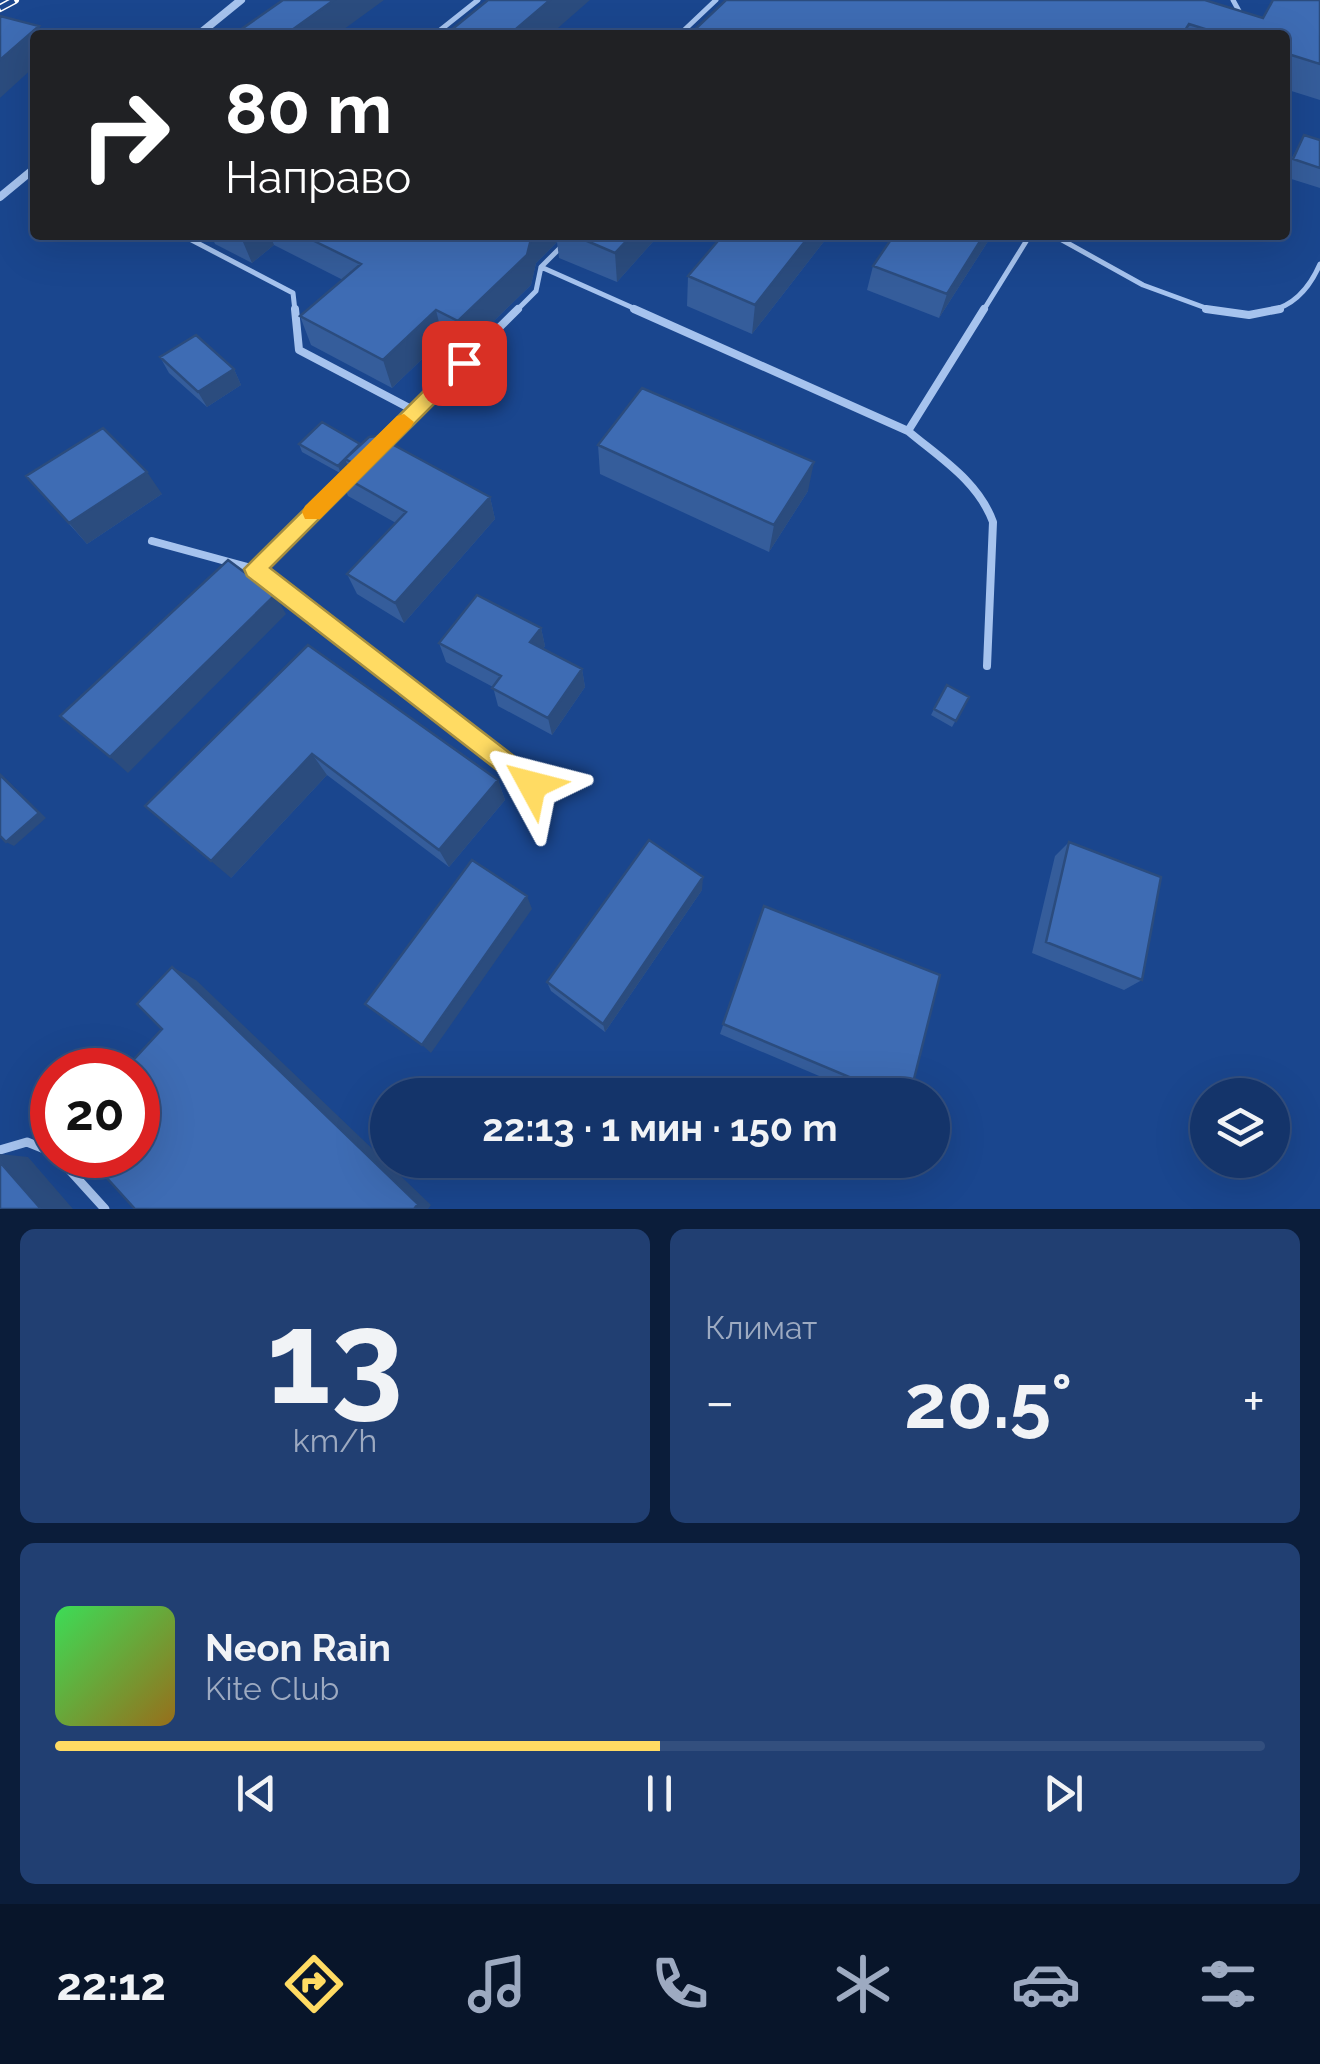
<!DOCTYPE html>
<html lang="ru">
<head>
<meta charset="utf-8">
<style>
  :root { --surface:#14346a; --page:#213f72; --text:#f1f3f6; --muted:#9daac1; --line:#334f7e; --accent:#ffdb63 }
  body { margin:0; font-family:Raleway,sans-serif; background:var(--page); color:var(--text); height:100vh; display:flex; flex-direction:column; font-size:38px; white-space:nowrap }
  * { box-sizing:border-box; margin:0 }
  p { font-size:32px; color:var(--muted) }
  .icon { flex:none; width:55px; height:55px; fill:none; stroke:currentColor; stroke-width:2; stroke-linecap:round; stroke-linejoin:round }
  .map { position:relative; height:1209px; overflow:hidden }
  .drawer { display:flex; flex-direction:column; gap:20px; padding:20px; background:#0b1d3a; flex:1 }
  .drawer>* { flex:none }
  .top-card { position:absolute; left:30px; top:30px; width:1260px; height:210px; border-radius:10px; box-shadow:0 10px 40px #0002,0 0 0 2px var(--line); background:#202124; color:#fff; overflow:hidden }
  .tools { position:absolute; left:1190px; top:1078px; display:grid; gap:20px }
  .tools a { display:grid; place-items:center; width:100px; height:100px; border-radius:50%; background:var(--surface); box-shadow:0 10px 40px #0002,0 0 0 2px var(--line); font-size:50px }
  .speed { position:absolute; left:30px; top:1048px; display:flex; gap:20px; font-size:50px; font-weight:700; text-align:center }
  .speed>* { display:grid; place-content:center; width:130px; height:130px; border-radius:50%; background:var(--surface); box-shadow:0 10px 40px #0002,0 0 0 2px var(--line); line-height:1 }
  .speed .limit { border:15px solid #d22; background:#fff; color:#111 }
  .pin { position:absolute; display:grid; place-items:center; width:85px; height:85px; color:#fff; margin:-42px; border-radius:20px; box-shadow:0 5px 15px #0006 }
  .me { position:absolute; width:110px; margin:-55px; rotate:308deg; stroke-linejoin:round; filter:drop-shadow(0 0 8px #0008) }
  .turn { display:flex; align-items:center; gap:35px; height:210px; padding:0 30px; font-size:45px }
  .turn .icon { width:130px; height:130px; stroke-width:2.5 }
  .turn b { display:block; font-size:70px; line-height:85px }
  .big { font-size:75px; font-weight:700; line-height:1.1 }
  .drawer .card { flex:1; display:flex; flex-direction:column; justify-content:center; gap:15px; min-width:0; padding:0 35px; border-radius:15px; background:var(--page) }
  .drawer .dial { align-items:center; gap:0 }
  .dial b { font-size:130px; line-height:1 }
  .song { display:flex; align-items:center; gap:30px }
  .cover { width:120px; height:120px; border-radius:15px; background:linear-gradient(135deg,hsl(130 70% 55%),hsl(40 70% 35%)) }
  .played { height:10px; border-radius:5px; background:linear-gradient(90deg,var(--accent) 50%,var(--line) 50%) }
  .keys { display:flex; justify-content:space-around; direction:ltr }
  .heat { display:flex; justify-content:space-between; align-items:center; font-size:55px; direction:ltr }
  .drawer .tiles { flex:1; display:grid; gap:20px; grid-template-columns:1fr 1fr }
  .card:last-child { grid-column:span 2 }
  .trip { position:absolute; left:370px; top:1078px; width:580px; height:100px; border-radius:50px; background:var(--surface); box-shadow:0 10px 40px #0002,0 0 0 2px var(--line); font-weight:700; line-height:100px; text-align:center }
  .dock { display:flex; height:160px; justify-content:space-around; align-items:center; background:#08152a; color:var(--muted) }
  .dock .icon { width:70px; height:70px }
  .dock .current { color:var(--accent) }
  .dock b { font-size:45px; color:var(--text) }
  .map>svg:first-child { display:block }
  .lines { fill:none; stroke-linecap:round; stroke-linejoin:round }
  .lane-far2 { stroke:#a6c3ee; stroke-width:5 }
  .lane-far1 { stroke:#a6c3ee; stroke-width:8 }
  .lane { stroke:#a6c3ee; stroke-width:9 }
  .street { stroke:#a6c3ee; stroke-width:8 }
  .rail-casing { stroke:#fff; stroke-width:8 }
  .rail { stroke:#1a468e; stroke-width:5; stroke-dasharray:16; stroke-linecap:butt }
  .wall { fill:#355d9b }
  .shaded-wall { fill:#2b4c7e }
  .building { fill:#3e6cb4; stroke:#2b4c7e; stroke-width:2.5 }
  .route { fill:#ffdb63; stroke:#a68e40; stroke-width:2.5 }
  .slow { fill:#f59e0b }
</style>
</head>
<body>
<div class="map">
<svg width="1320" height="1209" viewBox="0 0 1320 1209">
  <rect width="100%" height="100%" fill="#1a468e"/>
  <g class="lines">
    <path class="lane-far2" d="M1233 0 1239 11 1236 15
      M434 35 478 0
      M679 35 716 0
      M182 235 293 293 295 311
      M573 235 541 267 640 311
      M1053 235 1143 285 1214 311
      M516 311 536 291 541 267
      M983 311 1030 235
      M1269 311C1295 306 1310 287 1320 264"/>
    <path class="lane-far1" d="M295 309 299 350 415 411
      M634 309 908 431 984 309
      M1206 309 1249 315 1280 309
      M908 431C940 458 978 481 993 522L987 666
      M379 447 518 309
      M348 478 255 569 431 706
      M152 541 255 569"/>
    <path class="lane" d="M428 704 532 785
      M0 1150 27 1142 52 1152
      M56 1155 105 1209"/>
    <path class="street" d="M198 35 241 0
      M0 197 35 168"/>
    <g class="rail-casing">
      <path id="rail" d="M0 8 15 0"/>
    </g>
    <use href="#rail" class="rail"/>
  </g>
  <path class="wall" d="M1320 0V100L1285 89V35H689L1263 18Z
    M1304 135 1320 140V188L1285 177V171Z
    M211 235H659L617 282 559 258 557 242 536 263 531 285 464 350 443 339 392 388 311 345 300 316 343 280 274 245 252 263 215 244Z
    M829 235 752 334 687 306 688 276Z
    M992 235 939 318 867 290 873 266Z
    M160 357 234 369 241 385 207 407 169 373Z
    M299 444H361L490 497 495 519 404 623 357 594 347 574 396 523 348 496 339 474 340 473 302 452Z
    M598 445 808 491 769 552 600 474Z
    M26 476 162 494 87 544Z
    M541 628 545 646 543 649 582 669 585 687 552 735 498 706 493 687 446 662 439 643Z
    M308 645 498 780 505 800 449 867 327 775 231 878Z
    M969 697 952 727 931 715 934 709Z
    M1069 842 1142 980 1124 990 1032 953 1055 856Z
    M702 890 605 1032 551 991 547 982Z
    M764 906 910 1095H864L720 1034Z"/>
  <path class="shaded-wall" d="M334 0H384L336 35H285Z
    M550 0H590L550 35H509Z
    M39 26 44 35H35V66L0 98V60Z
    M240 235H270L274 245 252 263Z
    M532 235H557V242L536 263 531 285 464 350 458 321Z
    M632 235H659L617 282 615 253Z
    M810 235H829L752 334 755 305Z
    M984 235H992L939 318 947 294Z
    M436 310 443 339 392 388 383 360Z
    M234 369 241 385 207 407 198 392Z
    M360 444 345 459 348 466 341 474 338 466Z
    M814 462 808 491 769 552 774 525Z
    M147 472 162 494 87 544 69 523Z
    M490 497 495 519 404 623 395 603Z
    M275 595 286 614 128 773 110 757Z
    M541 628 545 646 534 661 530 642Z
    M582 669 585 687 552 735 548 718Z
    M312 754 327 775 231 878 211 861Z
    M0 773 46 818 14 846 6 842Z
    M498 780 505 800 449 867 439 850Z
    M703 877 702 890 605 1032 603 1024Z
    M527 896 532 909 431 1053 422 1045Z
    M172 967 196 980 431 1205 428 1209H414Z
    M0 1154 28 1157 73 1209H41L0 1162Z"/>
  <path class="building" d="M283 0H334L285 35H233Z
    M488 0H550L509 35H445Z
    M726 0H1205L1263 18 1273 0H1320V64L1285 53V35H1224L1189 24 1182 35H689Z
    M0 16 39 26 0 60Z
    M1304 135 1320 140V168L1293 159Z
    M302 235H532L527 255 458 321 436 310 383 360 300 316 361 264Z
    M573 235H632L615 253Z
    M723 235H810L755 305 688 276Z
    M894 235H984L947 294 873 266Z
    M196 335 234 369 198 392 160 357Z
    M642 388 814 462 774 525 598 445Z
    M322 422 360 444 338 466 299 444Z
    M103 428 147 472 69 523 26 476Z
    M377 436 490 497 395 603 347 574 406 512 339 474 351 462 345 459 369 437Z
    M228 560 275 595 110 757 60 716Z
    M477 595 541 628 530 642 582 669 548 718 492 688 501 676 439 643Z
    M308 645 498 780 439 850 312 754 211 861 145 806Z
    M947 685 969 697 956 721 934 709Z
    M0 775 39 813 6 842 0 836Z
    M649 840 703 877 603 1024 547 982Z
    M1069 842 1161 877 1142 980 1046 942Z
    M472 860 527 896 422 1045 365 1004Z
    M764 906 940 975 910 1095H892L723 1024Z
    M172 967 418 1204 414 1209H135L86 1155H138V1070H124L162 1029 137 1004Z
    M0 1162 41 1209H0Z"/>
  <path class="route" d="M464 356 473 363 470 368 270 568 541 777 545 785 541 793 532 797 247 576 244 569 457 358Z"/>
  <path class="slow" d="M404 414 414 422 411 427 320 519H305L302 512 305 506 397 416Z"/>
</svg>
<div class="tools">
<a><svg class="icon" aria-label="layers" viewBox="0 0 24 24"><path d="M12 4l9 5-9 5-9-5zM3 14l9 5 9-5"/></svg></a>
</div>
<div class="speed"><div class="limit">20</div></div>
<div class="pin" style="left:464px;top:363px;background:#d93025"><svg class="icon" aria-label="arrive" viewBox="0 0 24 24"><path d="M6 21V4h12l-3 4 3 4H6"/></svg></div>
<svg class="me" style="left:532px;top:785px" viewBox="-20 -20 40 40"><path d="M0-17L14 15 0 8-14 15z" fill="#ffdb63" stroke="#fff" stroke-width="4"/></svg>
<div class="trip">22:13 · 1 мин · 150 m</div>
<div class="top-card">
<div class="turn"><svg class="icon" aria-label="right" viewBox="0 0 24 24"><path d="M7 20v-9h11M14 6l5 5-5 5"/></svg><div><b>80 m</b>Направо</div></div>
</div>
</div>
<section class="drawer">
<div class="tiles">
<div class="card dial"><b>13</b><p>km/h</p></div>
<div class="card"><p>Климат</p>
<div class="heat"><a>−</a><b class="big">20.5°</b><a>+</a></div>
</div>
<div class="card">
<div class="song"><i class="cover"></i><div><b>Neon Rain</b><p>Kite Club</p></div></div>
<div class="played"></div>
<div class="keys"><svg class="icon" aria-label="previous" viewBox="0 0 24 24"><path d="M18 5L8 12l10 7zM5 5v14"/></svg><svg class="icon" aria-label="pause" viewBox="0 0 24 24"><path d="M8 5v14M16 5v14"/></svg><svg class="icon" aria-label="next" viewBox="0 0 24 24"><path d="M6 5l10 7-10 7zM19 5v14"/></svg></div>
</div>
</div>
</section>
<nav class="dock">
<b>22:12</b>
<svg class="icon current" aria-label="directions" viewBox="0 0 24 24"><path d="M12 3l9 9-9 9-9-9zM9 14v-3h6M13 9l2 2-2 2"/></svg>
<svg class="icon" aria-label="music" viewBox="0 0 24 24"><path d="M9 18V5l10-2v13"/><circle cx="6" cy="18" r="3"/><circle cx="16" cy="16" r="3"/></svg>
<svg class="icon" aria-label="phone" viewBox="0 0 24 24"><path d="M5 4h4l2 5-3 2q2 4 5 5l2-3 5 2v4C11 20 4 13 5 4z"/></svg>
<svg class="icon" aria-label="climate" viewBox="0 0 24 24"><path d="M12 3v18M4 7l16 10M4 17L20 7"/></svg>
<svg class="icon" aria-label="car" viewBox="0 0 24 24"><path d="M5 17H2v-5l4-1 3-4h7l3 4 3 1v5h-3M9 17h6M6 11h13"/><circle cx="7" cy="17" r="2"/><circle cx="17" cy="17" r="2"/></svg>
<svg class="icon" aria-label="filters" viewBox="0 0 24 24"><path d="M4 7h16M4 17h16"/><circle cx="9" cy="7" r="2"/><circle cx="15" cy="17" r="2"/></svg>
</nav>
</body>
</html>
